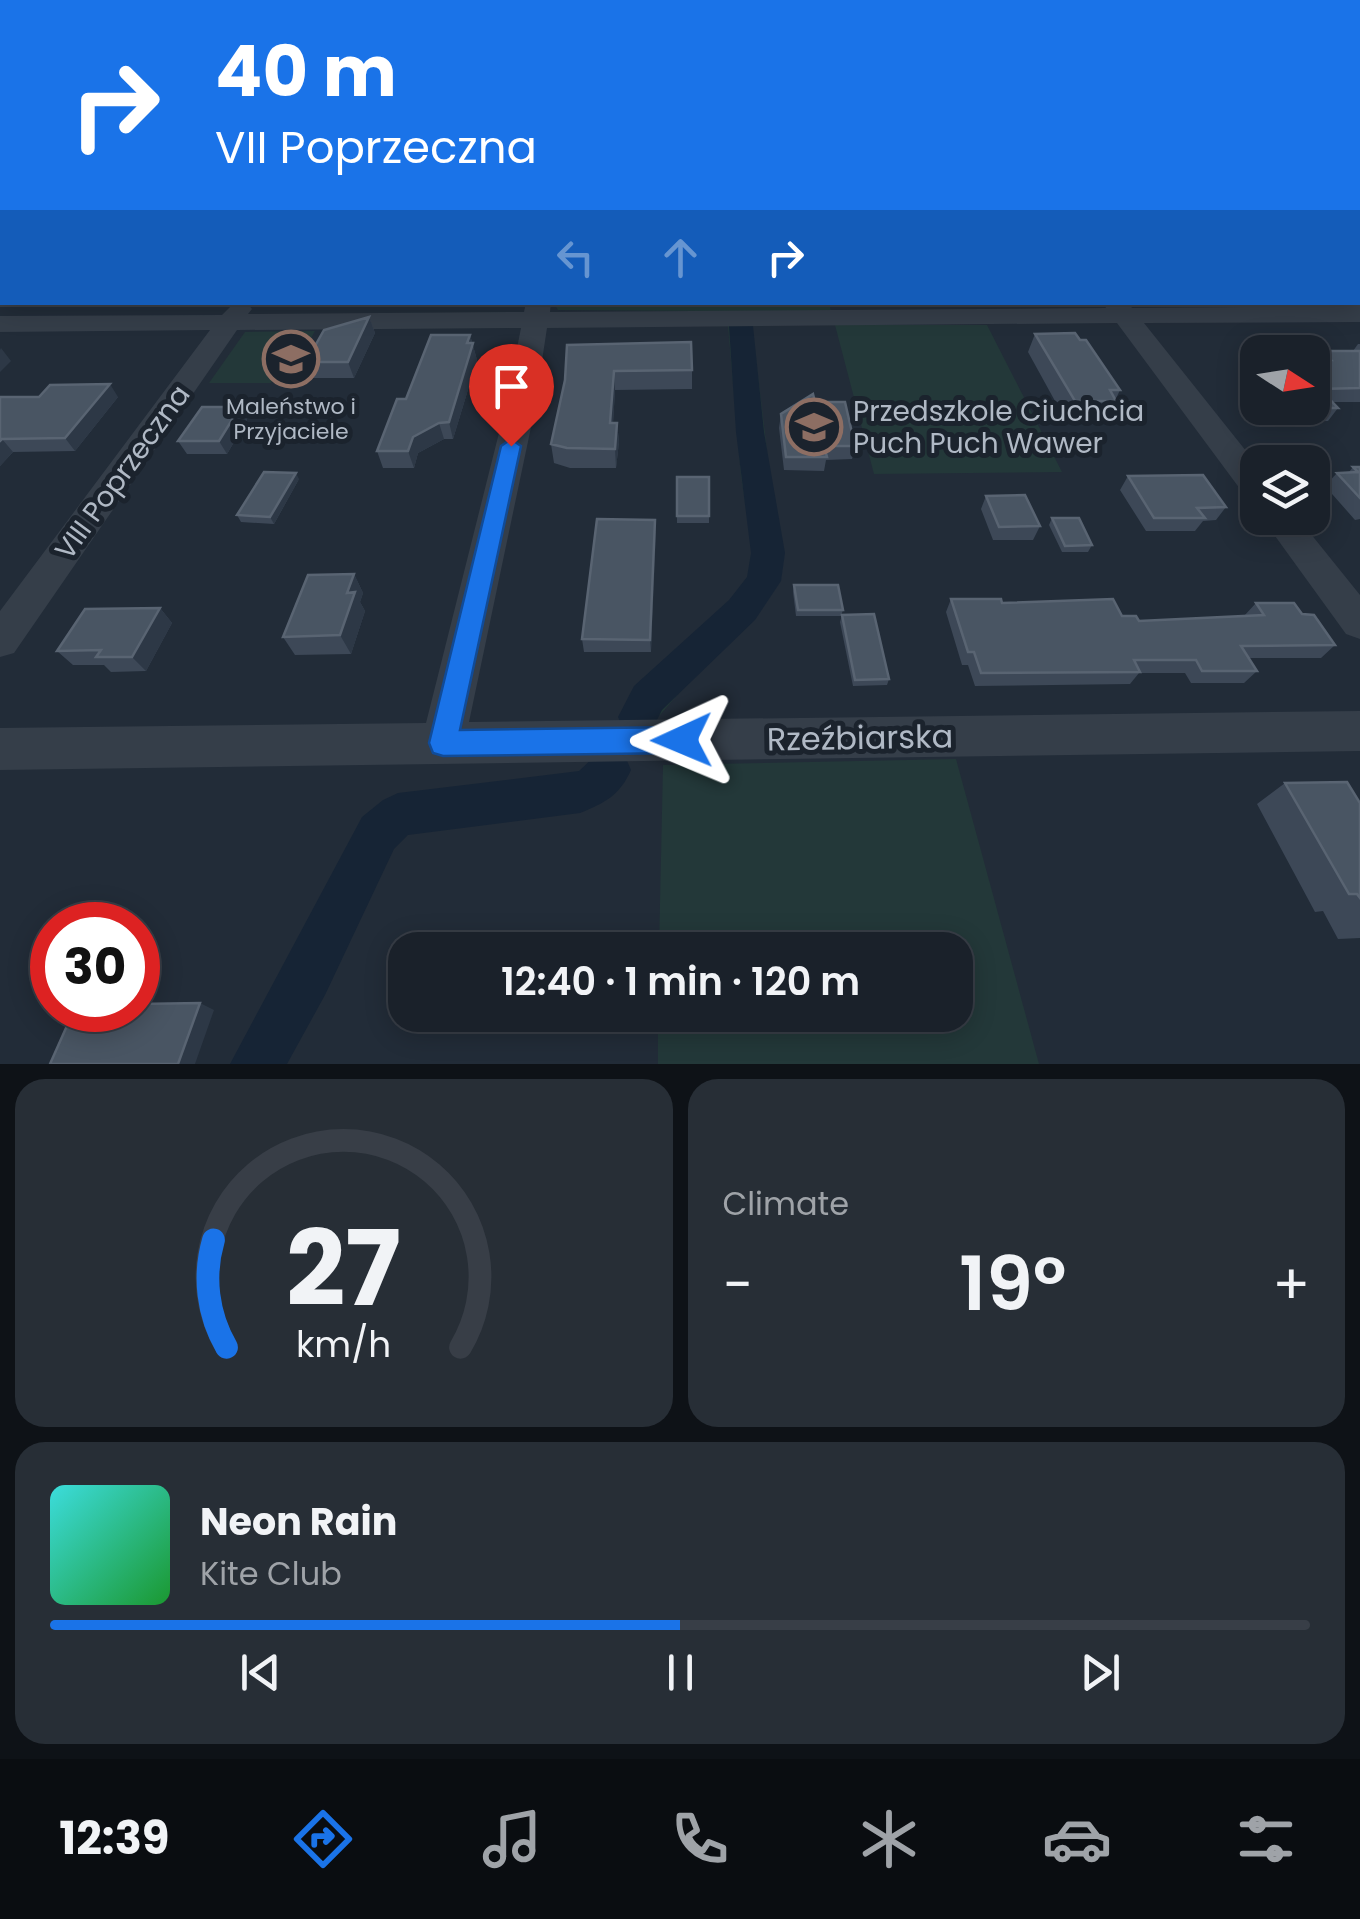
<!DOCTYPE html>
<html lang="en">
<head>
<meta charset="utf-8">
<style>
  :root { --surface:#1a212a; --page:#272e36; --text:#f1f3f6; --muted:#9fa3a8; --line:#383e47; --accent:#1a73e8 }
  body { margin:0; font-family:Poppins,sans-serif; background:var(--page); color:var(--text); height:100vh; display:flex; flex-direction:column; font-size:38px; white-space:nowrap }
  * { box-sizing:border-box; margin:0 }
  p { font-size:32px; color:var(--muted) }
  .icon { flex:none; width:55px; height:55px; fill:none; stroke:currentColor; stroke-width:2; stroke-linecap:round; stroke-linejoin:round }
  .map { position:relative; height:1064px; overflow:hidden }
  .sheet { display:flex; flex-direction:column; gap:15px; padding:15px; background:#0e1217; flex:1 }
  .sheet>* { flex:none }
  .top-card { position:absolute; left:0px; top:0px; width:1360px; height:305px; box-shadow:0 5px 25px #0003,0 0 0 2px var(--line); background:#1a73e8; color:#fff; overflow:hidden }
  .needle { width:65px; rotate:102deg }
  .fabs { position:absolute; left:1240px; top:335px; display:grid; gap:20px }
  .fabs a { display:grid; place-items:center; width:90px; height:90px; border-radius:20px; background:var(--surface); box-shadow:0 5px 25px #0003,0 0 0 2px var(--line); font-size:50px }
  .speed { position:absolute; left:30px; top:902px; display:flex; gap:20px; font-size:50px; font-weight:700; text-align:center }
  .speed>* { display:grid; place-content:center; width:130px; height:130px; border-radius:50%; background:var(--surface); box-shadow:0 5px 25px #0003,0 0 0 2px var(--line); line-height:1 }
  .speed .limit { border:15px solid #d22; background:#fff; color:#111 }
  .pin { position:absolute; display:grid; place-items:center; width:85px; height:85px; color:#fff; margin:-102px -42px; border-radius:50% 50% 50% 0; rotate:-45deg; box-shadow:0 0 10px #0007 }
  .pin .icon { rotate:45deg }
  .me { position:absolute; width:110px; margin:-55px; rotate:269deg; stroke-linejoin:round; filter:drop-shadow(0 0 8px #0008) }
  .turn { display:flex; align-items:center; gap:35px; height:210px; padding:0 50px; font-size:45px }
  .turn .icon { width:130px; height:130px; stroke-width:2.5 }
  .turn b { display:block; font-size:70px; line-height:85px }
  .lanes { display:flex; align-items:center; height:95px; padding:0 50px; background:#0003; justify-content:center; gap:50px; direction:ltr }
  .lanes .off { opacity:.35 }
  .big { font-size:75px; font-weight:600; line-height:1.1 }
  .sheet .tile { flex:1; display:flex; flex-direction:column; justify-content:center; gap:15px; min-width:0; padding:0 35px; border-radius:30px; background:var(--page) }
  .sheet .dial { align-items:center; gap:0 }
  .dial svg { height:260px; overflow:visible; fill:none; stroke:var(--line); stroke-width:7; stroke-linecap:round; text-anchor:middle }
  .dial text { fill:var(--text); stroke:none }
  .song { display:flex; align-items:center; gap:30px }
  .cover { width:120px; height:120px; border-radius:15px; background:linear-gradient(135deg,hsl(180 70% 55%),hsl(130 70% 35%)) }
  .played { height:10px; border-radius:5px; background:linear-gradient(90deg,var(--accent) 50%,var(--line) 50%) }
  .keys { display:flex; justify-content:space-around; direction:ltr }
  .heat { display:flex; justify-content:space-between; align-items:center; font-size:55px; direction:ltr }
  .sheet .tiles { flex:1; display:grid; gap:15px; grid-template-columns:1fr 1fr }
  .tile:last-child { grid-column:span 2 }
  .trip { position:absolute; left:388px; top:932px; width:585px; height:100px; border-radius:30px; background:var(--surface); box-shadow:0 5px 25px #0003,0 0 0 2px var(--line); font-weight:600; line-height:100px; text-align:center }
  .menu { display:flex; height:160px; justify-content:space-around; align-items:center; background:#0a0d11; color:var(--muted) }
  .menu .icon { width:70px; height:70px }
  .menu .current { color:var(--accent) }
  .menu b { font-size:45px; color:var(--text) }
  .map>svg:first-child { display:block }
  .green { fill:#233839 }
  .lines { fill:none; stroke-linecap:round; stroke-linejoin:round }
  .canal { fill:#162435; fill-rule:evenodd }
  .minor { fill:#353e49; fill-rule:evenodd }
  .secondary { fill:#434d5c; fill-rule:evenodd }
  .wall { fill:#3d4857 }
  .shaded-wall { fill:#2d3846 }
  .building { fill:#495563; stroke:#596472; stroke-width:2.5 }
  .route { fill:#1a73e8; stroke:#114b97; stroke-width:2.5 }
  .labels { text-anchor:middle; stroke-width:10; stroke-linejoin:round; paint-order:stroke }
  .far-poi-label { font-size:22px; fill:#b0b9c5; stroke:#1b232d }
  .poi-label { font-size:28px; fill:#b0b9c5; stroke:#1b232d; text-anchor:start }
  .street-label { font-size:28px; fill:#b0b9c5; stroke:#1b232d }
  .near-street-label { font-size:32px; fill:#b0b9c5; stroke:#1b232d }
</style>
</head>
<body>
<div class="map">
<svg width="1360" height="1064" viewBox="0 0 1360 1064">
  <rect width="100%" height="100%" fill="#222c38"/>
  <path class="green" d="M553 302H829L831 312 558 310Z
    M752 325 779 551 773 584 660 715 627 716 675 654 734 600 748 577 752 548 741 476 728 326Z
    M835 325H987L1062 472 874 474Z
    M315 331 303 352H278L271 365H282L271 383H209L245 332Z
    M956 759 1039 1064H658V1015H955V950H659L663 765Z"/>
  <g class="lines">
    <path class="canal" d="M741 319 753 326 764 432 785 553 781 581 755 620 662 710 652 730 638 735 624 730 618 717 634 686 729 600 747 577 751 553 736 432 729 326Z
      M610 750 625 756 631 770C620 795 605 803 580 813L408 835 394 849 325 995 287 1064H230L362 817 383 800 398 793 579 771 595 756Z"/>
    <path class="minor" d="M235 302 248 304 252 309 248 314 524 312 526 302H551L550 312 1106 308 1103 302H1128L1132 308 1360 306V322L1144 323 1258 466V500L1246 497 1117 323 547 328 534 413 469 722 1360 711V751L0 770V728L426 723 504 413 521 328 237 330 14 653 0 657V611L210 330 0 332V316L222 315Z
      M1262 518H1298L1360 595V639L1346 634Z"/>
    <path class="secondary" d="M0 171H2V187H0Z"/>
  </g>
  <path class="wall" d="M0 224H2V284H0Z
    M1358 243 1360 244V288L1358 289Z
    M65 302H210L209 304 67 306Z
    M273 302H306L274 304Z
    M369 317 375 333 354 378H313L306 362Z
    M1035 334 1120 390 1106 420 1066 421 1028 352Z
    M470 335 477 360 453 439H444L418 453 414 468H383L377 451 406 399Z
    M1358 344H1360V402H1333L1338 408 1328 421 1282 422 1270 408H1312L1315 360 1322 351H1353Z
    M567 345 692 370V389L615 390 613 423H617L619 442 616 468H570L554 463 551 444 565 380Z
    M1250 360H1258V393L1241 374Z
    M0 397H118L75 451 13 452 0 466Z
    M815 402 855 446 852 459 826 460 824 471 784 470 779 428 781 414Z
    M240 407 247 420 227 454H187L178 441Z
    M1353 467H1360V519L1355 520 1325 486 1337 473 1349 472Z
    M1128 476 1226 507 1216 520 1203 521 1195 531H1146L1120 490Z
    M677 477H709V523H677Z
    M299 479 274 524 241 522 237 515Z
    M986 496 1040 526 1033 540H993L981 509Z
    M1052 518 1092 545 1088 552H1062L1049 525Z
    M655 520 651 652H584L582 639Z
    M354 574 363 593 360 602 365 611 351 654 295 655 283 637Z
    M794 585 843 610 841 616H796L793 592Z
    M951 599 1122 616 1139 621 1244 616 1256 603 1302 614 1335 645 1321 658H1249L1257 671 1244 683H1191L1185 673H1139L1130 684 975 686 968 665H962L946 612Z
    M160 608 172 623 146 671 111 672 104 665H73L57 651Z
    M842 615 889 679 887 685 853 686 840 622Z
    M1285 783 1360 803V938L1338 939 1323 911 1315 912 1257 804Z"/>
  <path class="shaded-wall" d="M369 317 375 333 354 378 348 362Z
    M470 335 477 360 453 439 449 422Z
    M1 348 11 361 0 372V350Z
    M614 371 615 390 612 442 610 423Z
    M110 384 118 397 75 451 65 438Z
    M240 407 247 420 227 454 219 441Z
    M439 423 444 439 418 453 414 468 408 451 413 437Z
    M617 423 619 442 616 468 615 449Z
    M2 439 13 452 0 466V441Z
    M296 473 299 479 274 524 270 517Z
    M655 520 656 533 651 652 650 640Z
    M354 574 363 593 360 602 365 611 351 654 340 635 347 593Z
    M160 608 172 623 146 671 132 657Z
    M200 1003 214 1010 195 1064H178Z"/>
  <path class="building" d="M1358 134H1360V168H1358Z
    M0 224H2V261H0Z
    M1358 243 1360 244V271H1358Z
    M369 317 348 362H306L324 330Z
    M1075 333 1080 340H1086L1120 390H1110L1116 401H1075L1035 334Z
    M431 335H470L467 343H473L449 422 439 423 413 437 408 451H377L397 399H406Z
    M691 342 692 370 614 371 610 423H617L615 449 567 448 551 444 565 380 567 345Z
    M1322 351H1360V388L1320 389 1338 408H1292H1312V360H1331Z
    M1250 360H1258V369Z
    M110 384 65 438 2 439 0 441V397H39L50 385Z
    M813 394 815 402H845L855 446H824L827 457H786L781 414Z
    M202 407H240L219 441H178Z
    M1353 467H1360V498L1337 473 1358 472Z
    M264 472 296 473 270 517 237 515Z
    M1203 475 1226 507 1197 508 1205 518H1154L1128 476Z
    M677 477H709V516H677Z
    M1025 495 1040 526 999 527 986 496Z
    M1052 518H1079L1092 545 1065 546Z
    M597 519 655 520 650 640 582 639Z
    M354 574 347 593 355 592 340 635 283 637 308 575Z
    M794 585H838L843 610H798Z
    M951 599H1001L1002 603 1113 599 1122 616H1136L1139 621 1264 615 1256 603H1294L1302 614 1314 615 1335 645 1241 646 1257 671H1202L1196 660H1134L1140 672 981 673 974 652H968Z
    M160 608 132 657H96L101 650 57 651 85 609Z
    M874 614 889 679 855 680 842 615Z
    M1347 782 1360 803V898L1357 894H1349L1285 783Z
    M200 1003 178 1064H50L74 1010H138V1004Z"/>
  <linearGradient id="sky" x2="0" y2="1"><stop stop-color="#13181f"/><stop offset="0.47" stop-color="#3e4b5e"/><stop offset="1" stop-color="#3e4b5e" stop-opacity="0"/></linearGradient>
  <rect width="1360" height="283" fill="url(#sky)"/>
  <path class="route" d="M511 439 521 446 460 730 682 727 692 731 697 740 692 750 682 753 443 756 433 753 429 743 501 446Z"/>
  <defs>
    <g id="school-ring" transform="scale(2.875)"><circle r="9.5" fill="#1b232d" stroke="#8d6e63" stroke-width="1.5"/><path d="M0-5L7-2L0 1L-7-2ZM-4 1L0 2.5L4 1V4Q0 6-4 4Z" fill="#8d6e63"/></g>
  </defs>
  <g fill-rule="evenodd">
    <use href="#school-ring" x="291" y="359"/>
    <use href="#school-ring" x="814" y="427"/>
  </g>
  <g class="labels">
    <g class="far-poi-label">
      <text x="291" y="414">Maleństwo i<tspan x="291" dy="25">Przyjaciele</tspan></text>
    </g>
    <g class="poi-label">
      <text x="853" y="421">Przedszkole Ciuchcia<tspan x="853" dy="32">Puch Puch Wawer</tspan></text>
    </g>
    <g class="street-label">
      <text transform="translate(122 472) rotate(-54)" y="10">VIII Poprzeczna</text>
    </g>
    <g class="near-street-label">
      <text transform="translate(860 738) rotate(-1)" y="11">Rzeźbiarska</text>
    </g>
  </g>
</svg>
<div class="fabs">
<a><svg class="needle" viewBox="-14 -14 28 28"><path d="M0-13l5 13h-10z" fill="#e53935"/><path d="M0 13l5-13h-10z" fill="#9fa3a8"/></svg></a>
<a><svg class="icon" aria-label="layers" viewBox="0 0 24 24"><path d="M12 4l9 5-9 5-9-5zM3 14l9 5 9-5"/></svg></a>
</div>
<div class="speed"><div class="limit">30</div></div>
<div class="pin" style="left:511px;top:446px;background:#d93025"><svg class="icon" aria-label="arrive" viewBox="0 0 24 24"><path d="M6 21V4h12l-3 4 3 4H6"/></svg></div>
<svg class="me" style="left:682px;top:740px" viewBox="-20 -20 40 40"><path d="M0-17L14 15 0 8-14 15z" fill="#1a73e8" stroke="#fff" stroke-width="4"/></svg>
<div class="trip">12:40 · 1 min · 120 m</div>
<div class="top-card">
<div class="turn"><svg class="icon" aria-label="right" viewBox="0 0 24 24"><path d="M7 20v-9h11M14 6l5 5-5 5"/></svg><div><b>40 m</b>VII Poprzeczna</div></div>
<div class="lanes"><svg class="icon off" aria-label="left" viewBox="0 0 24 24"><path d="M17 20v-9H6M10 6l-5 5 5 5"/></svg><svg class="icon off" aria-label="ahead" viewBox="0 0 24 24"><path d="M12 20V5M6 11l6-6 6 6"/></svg><svg class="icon" aria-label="right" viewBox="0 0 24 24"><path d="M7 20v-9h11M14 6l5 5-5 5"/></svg></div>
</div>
</div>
<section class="sheet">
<div class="tiles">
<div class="tile dial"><svg viewBox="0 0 100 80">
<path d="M14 69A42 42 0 1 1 86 69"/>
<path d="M14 69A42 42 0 0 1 10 36" stroke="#1a73e8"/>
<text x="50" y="56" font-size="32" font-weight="700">27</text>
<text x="50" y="72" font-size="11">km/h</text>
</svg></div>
<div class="tile"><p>Climate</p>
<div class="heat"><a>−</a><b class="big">19°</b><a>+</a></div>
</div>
<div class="tile">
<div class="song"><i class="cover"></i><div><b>Neon Rain</b><p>Kite Club</p></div></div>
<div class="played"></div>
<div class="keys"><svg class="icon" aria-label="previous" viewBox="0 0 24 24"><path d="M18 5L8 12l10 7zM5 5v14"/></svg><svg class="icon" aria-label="pause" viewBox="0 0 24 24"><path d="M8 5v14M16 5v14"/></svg><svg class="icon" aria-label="next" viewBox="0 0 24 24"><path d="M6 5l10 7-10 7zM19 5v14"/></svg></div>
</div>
</div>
</section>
<nav class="menu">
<b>12:39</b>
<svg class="icon current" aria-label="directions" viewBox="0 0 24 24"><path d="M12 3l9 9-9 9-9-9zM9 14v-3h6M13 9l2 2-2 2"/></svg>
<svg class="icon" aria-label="music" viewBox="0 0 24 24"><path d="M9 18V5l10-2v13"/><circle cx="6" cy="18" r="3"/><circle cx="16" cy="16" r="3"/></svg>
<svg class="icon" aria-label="phone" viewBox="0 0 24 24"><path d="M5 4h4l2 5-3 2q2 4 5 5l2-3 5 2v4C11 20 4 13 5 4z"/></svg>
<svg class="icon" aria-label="climate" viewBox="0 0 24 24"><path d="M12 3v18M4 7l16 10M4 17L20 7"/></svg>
<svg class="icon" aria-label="car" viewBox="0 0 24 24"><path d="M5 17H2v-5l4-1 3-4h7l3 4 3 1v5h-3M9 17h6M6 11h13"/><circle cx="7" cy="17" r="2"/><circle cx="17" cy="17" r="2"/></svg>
<svg class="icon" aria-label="filters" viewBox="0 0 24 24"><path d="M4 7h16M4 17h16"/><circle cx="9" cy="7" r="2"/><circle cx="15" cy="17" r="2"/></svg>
</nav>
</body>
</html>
